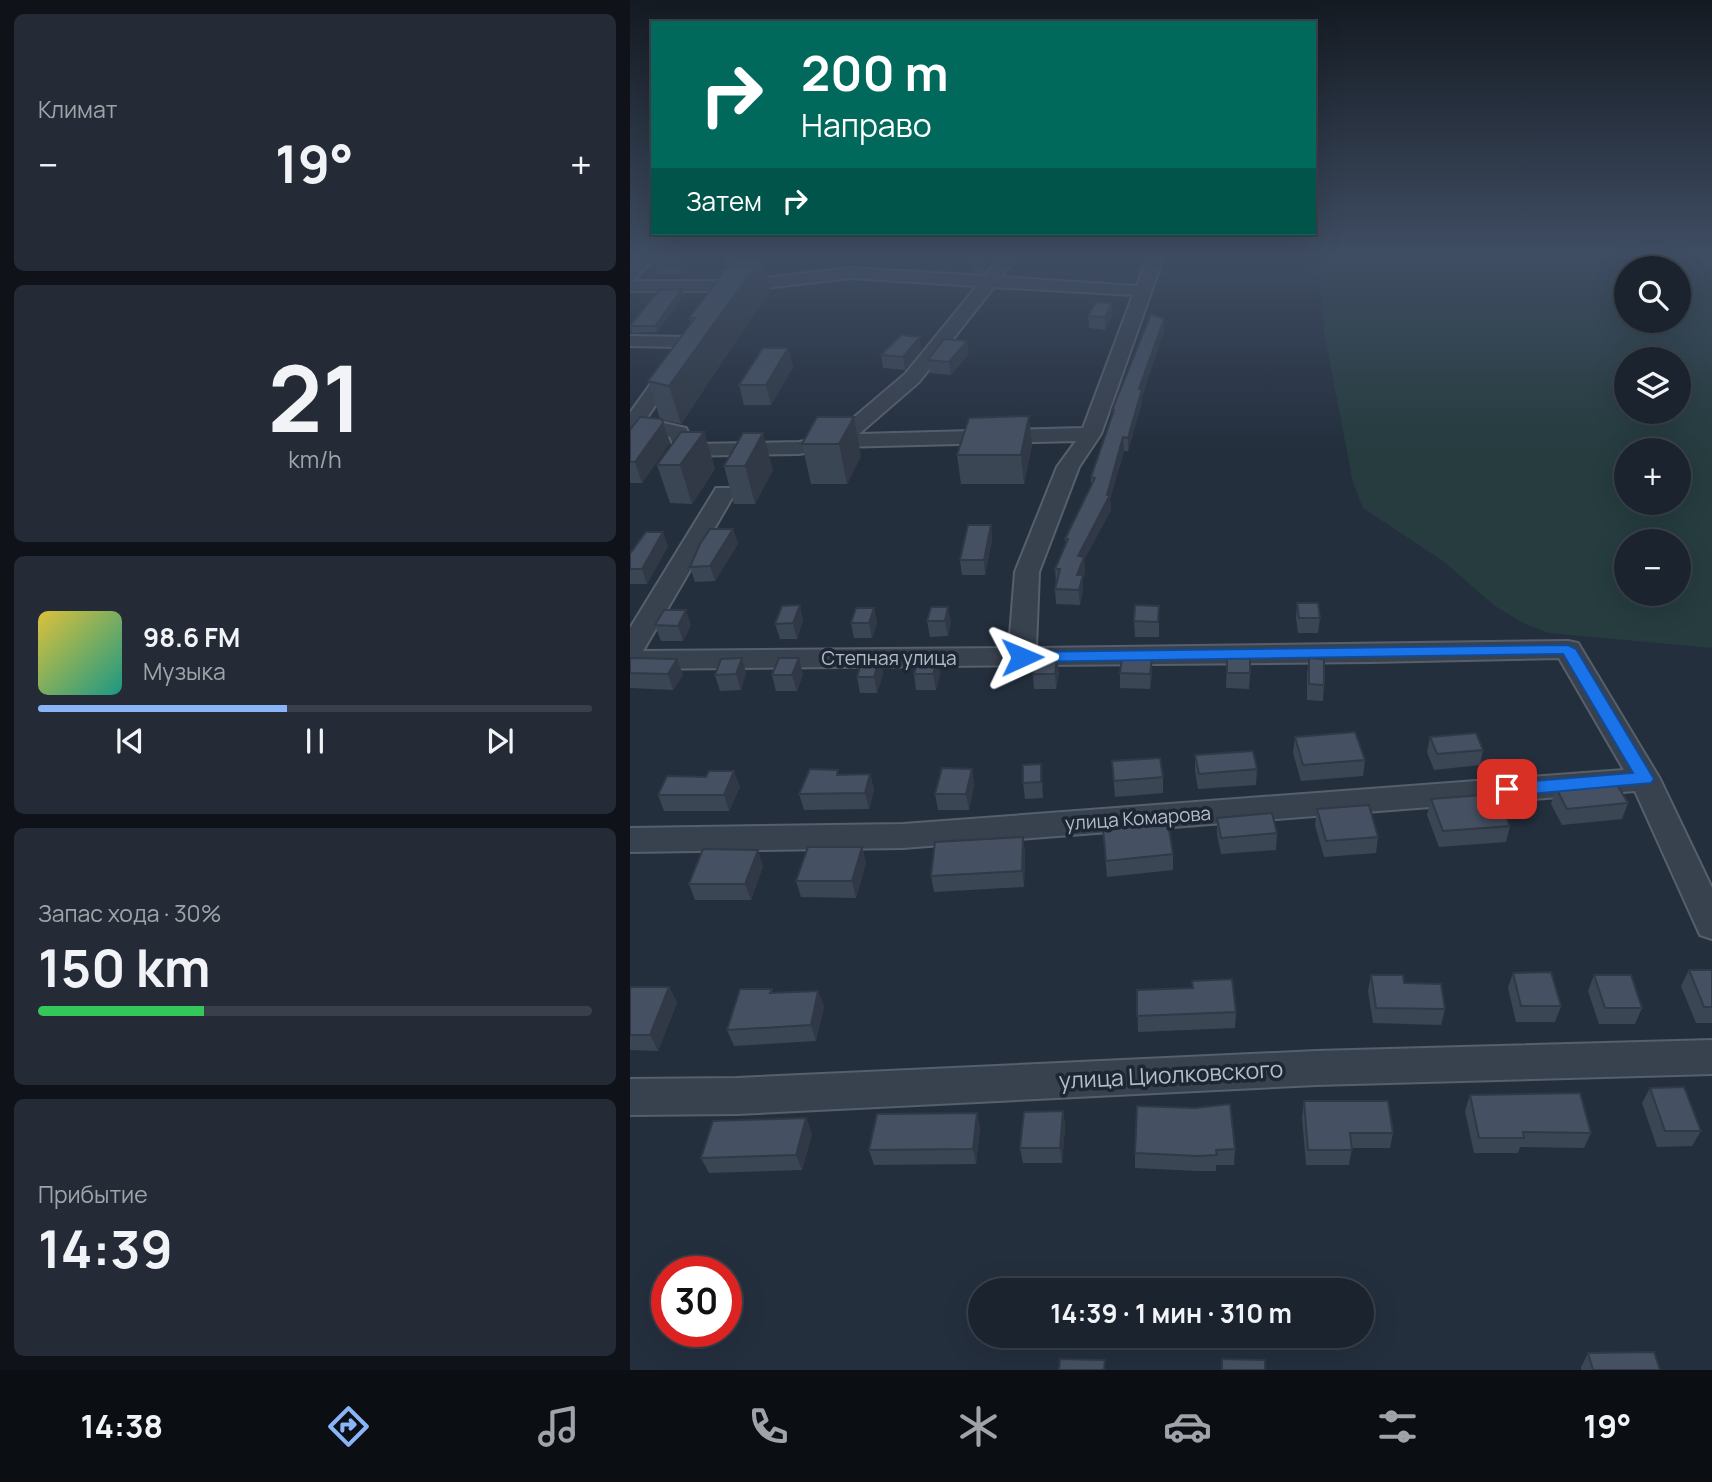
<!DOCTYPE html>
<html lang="ru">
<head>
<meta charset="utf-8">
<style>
  :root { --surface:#1b232e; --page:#242b36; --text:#f1f3f6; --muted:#a0a4aa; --line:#39404a; --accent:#8ab4f8 }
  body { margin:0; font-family:Manrope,sans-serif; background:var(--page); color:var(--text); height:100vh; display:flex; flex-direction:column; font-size:26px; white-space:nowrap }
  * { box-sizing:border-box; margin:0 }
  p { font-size:23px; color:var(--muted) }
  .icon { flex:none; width:38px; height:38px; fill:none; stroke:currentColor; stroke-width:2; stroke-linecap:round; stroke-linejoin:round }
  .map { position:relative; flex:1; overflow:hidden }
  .details { display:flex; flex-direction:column; gap:14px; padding:14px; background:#0f1319; width:630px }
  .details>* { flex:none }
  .guide { position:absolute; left:21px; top:21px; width:665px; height:214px; border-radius:0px; box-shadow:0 7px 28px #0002,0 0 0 2px var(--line); background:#00695c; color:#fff; overflow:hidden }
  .controls { position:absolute; left:984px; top:256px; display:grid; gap:14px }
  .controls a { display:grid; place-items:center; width:77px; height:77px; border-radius:50%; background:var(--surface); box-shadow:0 7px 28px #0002,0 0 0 2px var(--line); font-size:35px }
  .speed { position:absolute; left:21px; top:1256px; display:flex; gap:14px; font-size:35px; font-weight:700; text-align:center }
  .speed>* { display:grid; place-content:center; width:91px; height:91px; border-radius:50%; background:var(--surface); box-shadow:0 7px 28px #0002,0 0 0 2px var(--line); line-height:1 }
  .speed .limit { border:10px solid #d22; background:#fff; color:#111 }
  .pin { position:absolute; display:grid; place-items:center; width:60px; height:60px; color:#fff; margin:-30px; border-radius:14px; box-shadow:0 4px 10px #0006 }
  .me { position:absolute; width:77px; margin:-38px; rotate:89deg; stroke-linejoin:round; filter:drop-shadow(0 0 5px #0008) }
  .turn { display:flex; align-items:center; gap:24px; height:147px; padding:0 35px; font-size:32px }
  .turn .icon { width:91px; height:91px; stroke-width:2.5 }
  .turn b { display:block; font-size:49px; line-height:60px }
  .then { display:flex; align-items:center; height:66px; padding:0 35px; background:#0003; gap:14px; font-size:26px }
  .big { font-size:52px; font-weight:700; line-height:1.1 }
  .details .card { flex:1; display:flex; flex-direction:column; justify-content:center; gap:10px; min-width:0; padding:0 24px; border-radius:10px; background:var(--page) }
  .details .dial { align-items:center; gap:0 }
  .dial b { font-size:91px; line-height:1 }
  .song { display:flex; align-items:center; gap:21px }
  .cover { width:84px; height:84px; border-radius:10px; background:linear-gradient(135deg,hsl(50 70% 55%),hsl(170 70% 35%)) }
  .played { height:7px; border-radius:4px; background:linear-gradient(90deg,var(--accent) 45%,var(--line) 45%) }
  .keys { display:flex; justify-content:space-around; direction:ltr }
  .heat { display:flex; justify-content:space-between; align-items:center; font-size:38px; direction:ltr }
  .charge { height:10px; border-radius:5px; background:linear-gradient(90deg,#34c759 30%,var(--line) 0) }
  .trip { position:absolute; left:338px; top:1278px; width:406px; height:70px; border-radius:35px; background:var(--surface); box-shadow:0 7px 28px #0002,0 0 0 2px var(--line); font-weight:700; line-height:70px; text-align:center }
  .tab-bar { display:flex; height:112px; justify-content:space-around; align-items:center; background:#0b0e12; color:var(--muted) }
  .tab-bar .icon { width:49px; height:49px }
  .tab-bar .active { color:var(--accent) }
  .tab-bar b { font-size:32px; color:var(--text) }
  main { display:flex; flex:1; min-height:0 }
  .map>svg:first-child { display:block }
  .green { fill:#263c3f; fill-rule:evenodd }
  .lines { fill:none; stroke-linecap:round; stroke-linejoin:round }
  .minor-casing { stroke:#565f6c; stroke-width:4 }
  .minor { fill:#38414e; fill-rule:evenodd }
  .wall { fill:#3b4654 }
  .shaded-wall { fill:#303945 }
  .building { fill:#455162; stroke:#303945; stroke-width:2 }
  .route { fill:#1a73e8; stroke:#114b97; stroke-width:2 }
  .labels { text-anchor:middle; stroke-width:7; stroke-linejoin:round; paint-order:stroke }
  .street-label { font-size:19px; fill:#b4bcc9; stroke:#1d2633 }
  .near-street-label { font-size:23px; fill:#b4bcc9; stroke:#1d2633 }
</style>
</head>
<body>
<main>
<section class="details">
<div class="card"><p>Климат</p>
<div class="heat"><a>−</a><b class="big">19°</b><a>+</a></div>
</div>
<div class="card dial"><b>21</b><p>km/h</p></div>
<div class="card">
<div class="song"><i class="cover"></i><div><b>98.6 FM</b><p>Музыка</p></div></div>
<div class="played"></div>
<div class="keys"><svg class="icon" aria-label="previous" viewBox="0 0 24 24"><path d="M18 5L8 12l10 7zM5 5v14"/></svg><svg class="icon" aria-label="pause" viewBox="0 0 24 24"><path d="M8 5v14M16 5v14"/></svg><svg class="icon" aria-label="next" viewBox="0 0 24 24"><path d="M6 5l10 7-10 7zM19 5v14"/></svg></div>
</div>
<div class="card"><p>Запас хода · 30%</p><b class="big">150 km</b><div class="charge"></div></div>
<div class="card"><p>Прибытие</p><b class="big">14:39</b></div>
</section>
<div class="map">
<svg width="1082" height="1370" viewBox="0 0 1082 1370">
  <rect width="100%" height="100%" fill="#242f3e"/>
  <path class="green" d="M688 253H1082V648L919 633 893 623 865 606 813 561 733 508 723 483 694 332ZM996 268H1048V320H996ZM996 359H1048V411H996ZM996 450H1048V502H996ZM996 541H1048V593H996Z"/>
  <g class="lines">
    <g class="minor-casing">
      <path id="minor" d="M13 253H29L3 281H110L220 268 355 276 373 253H389L371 277 507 286 519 253H535L471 434 449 467 409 572 406 648 938 641 948 643 1030 779 1082 888V939L1070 935 1005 791 273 848 0 852V828L273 824 994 770 929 658 740 662 0 669V628L83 493 86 488H102L105 493 13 651 379 648 385 572 427 467 446 441 209 447 169 454 48 456 40 437 8 431 0 433V413L47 347 0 346V336L60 337 69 342 16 419 56 428 64 444 169 442 202 436 275 374 347 286 220 278 110 291H0V267ZM364 287 503 295 453 428 229 434 289 382Z
        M1082 1040V1074L686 1085 107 1114 0 1115V1079L107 1078 686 1051Z"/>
    </g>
    <use href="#minor" class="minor"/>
  </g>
  <path class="wall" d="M22 253H68L50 274H28Z
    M93 253H138L133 261 140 290 51 424 32 420 40 443 12 483H0V430L30 419 18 381 61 324 59 318 97 268Z
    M338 253H370L354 273H345L342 270 341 265 339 264Z
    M392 253H412L404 264Z
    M54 295 27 332 2 333 0 326Z
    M483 315 475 330 459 328 458 316Z
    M534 319V331L512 396V402L498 451H494L480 499 481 510 454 560 455 572 453 578V590L450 605 426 604 425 589 426 583 425 569 436 545 435 539 461 486V477L482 416V410Z
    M337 341 339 354 321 375 300 373 298 360Z
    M158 348 163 367 141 405H114L109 385Z
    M291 350 275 370 253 368 251 355Z
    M187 417 231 456 217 484H181L172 444Z
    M74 432 85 469 62 504 40 503 27 465Z
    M113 433 143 470 125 504H104L94 466Z
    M402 445 394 484H331L327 455Z
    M361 525 362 540 355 575H332L330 560Z
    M103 529 108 544 85 581 65 582 60 567Z
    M38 546 17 584H0V554Z
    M667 603 690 618 688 633H668L666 618Z
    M529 606V637H505L504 621Z
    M244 608 247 623 242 638H224L221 623Z
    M173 620 167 639H150L145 624Z
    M297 621 321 622 318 636 300 637Z
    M25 625H61L53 641H31Z
    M0 658 47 659 53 675 43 690 0 688Z
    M112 658 116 673 111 690 90 691 85 675Z
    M250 658 253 674 247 693H230L227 677Z
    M492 658 522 675 520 689 490 688V673Z
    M597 658 620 673 619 689 596 688Z
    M679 658 694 685 693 701 677 700V674Z
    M310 673 306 690H286L284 674Z
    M429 673 426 689H404L403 674Z
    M173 674 167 691H146L142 675Z
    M665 737 735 760 733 776 671 781 663 753Z
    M800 737 853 750 850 765 804 770 797 752Z
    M565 755 627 769 626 785 568 789 565 771Z
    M482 761 533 777V793L485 797Z
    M342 769 344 785 339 810H308L305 794Z
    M240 774 244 790 239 809 174 810 169 794Z
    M412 780 413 798 395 799 393 783Z
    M110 787 99 811H34L28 795Z
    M926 788 998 803 992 819 932 825 921 804Z
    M801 799 880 826 876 842 809 847 797 815Z
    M687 809 748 837 746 853 694 857 685 825Z
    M587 818 647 833 646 850 591 854 587 834Z
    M473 829 543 854V870L477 877Z
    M393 837 395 853 394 887 304 892 301 876Z
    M232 847 236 863 226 898 171 897 166 881Z
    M133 866 121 900H65L59 884Z
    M1059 970H1082V1023H1066L1051 986Z
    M883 973 931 1006 925 1022H886L878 988Z
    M741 975 774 983 815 1009 811 1025 743 1023 738 991Z
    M964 975 1012 1008 1005 1024H969L958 991Z
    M39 987 47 1003 28 1051 0 1050V990Z
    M562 988 606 1012 605 1028 508 1032 507 990Z
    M142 989 143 993 188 991 194 1007 186 1041 104 1046 97 1030Z
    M1020 1088 1071 1131 1062 1146 1027 1147 1012 1103Z
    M840 1095 961 1133 954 1148 890 1147 888 1153H844L835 1111Z
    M674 1101 763 1133 760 1148H722L719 1165H676L672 1117Z
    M433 1111 435 1127 432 1163H393L390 1148Z
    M347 1113 350 1128 346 1164 244 1165 239 1150Z
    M176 1118 182 1134 172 1170 79 1173 71 1158Z
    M605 1149 604 1165H586V1171H567L505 1168V1153Z
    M958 1353 1030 1370H951V1367Z"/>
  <path class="shaded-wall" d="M45 253H68L50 274Z
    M116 253H138L133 261 140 290 51 424 39 386 120 273Z
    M360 253H370L354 273 353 262Z
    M403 253H412L404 264Z
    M52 289 54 295 27 332 25 326Z
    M482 303 483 315 475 330V317Z
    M534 319V331L512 396V402L498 451V438L509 389Z
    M290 337 291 350 275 370 273 357Z
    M337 341 339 354 321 375 319 362Z
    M158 348 163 367 141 405 136 385Z
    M399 416 402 445 394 484 391 455Z
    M224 417 231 456 217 484 209 444Z
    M33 423 40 443 12 483 5 462Z
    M74 432 85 469 62 504 50 465Z
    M133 433 143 470 125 504 115 466Z
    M493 437 494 451 480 499 481 510 454 560 455 572 453 578V590L450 605 447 575 448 556 477 495Z
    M361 525 362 540 355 575 354 560Z
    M103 529 108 544 85 581 80 566Z
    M33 532 38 546 17 584 12 569Z
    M170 605 173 620 167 639 163 623Z
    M318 607 321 622 318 636 315 621Z
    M244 608 247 623 242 638 239 623Z
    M56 610 61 625 53 641 48 626Z
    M427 657 429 673 426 689 425 674Z
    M112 658 116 673 111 690 106 674Z
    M169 658 173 674 167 691 162 675Z
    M250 658 253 674 247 693 244 677Z
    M308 658 310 673 306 690 303 674Z
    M47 659 53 675 43 690 38 674Z
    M522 659V675L520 689V674Z
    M342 769 344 785 339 810 336 794Z
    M104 771 110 787 99 811 94 795Z
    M240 774 244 790 239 809 235 793Z
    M393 837 395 853 394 887 392 871Z
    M232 847 236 863 226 898 222 881Z
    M128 850 133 866 121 900 115 884Z
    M39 987 47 1003 28 1051 20 1035Z
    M188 991 194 1007 186 1041 181 1025Z
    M433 1111 435 1127 432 1163 430 1148Z
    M347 1113 350 1128 346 1164 343 1149Z
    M176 1118 182 1134 172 1170 166 1155Z"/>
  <path class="building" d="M345 253H360L353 262 344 261 341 258Z
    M132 257 39 386 18 381 65 318H59L103 260Z
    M52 289 25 326H0L29 290Z
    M466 302 482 303 475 317 458 316Z
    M521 314 534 319 509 389H512L498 438 493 437 477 495H480L448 556 454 557 447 575H453L449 590 425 589 430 569H425L438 539H435L465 478 461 477 484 410H482Z
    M271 335 290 337 273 357 251 355Z
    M314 339 337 341 319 362 298 360Z
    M133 348H158L136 385H109Z
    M399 416 391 455H327L339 418Z
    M10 417 32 419 33 423 5 462H0V430Z
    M187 417H224L209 444H172Z
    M51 432H74L50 465H27Z
    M113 433H133L115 466H94Z
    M338 525H361L354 560H330Z
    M80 529H103L80 566 60 567 70 544Z
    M16 532H33L12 569H0V554Z
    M667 603H688L690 618H669Z
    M170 605 163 623 145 624 152 606Z
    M505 605 529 606 528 622 504 621Z
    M301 607H318L315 621H297Z
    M226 608H244L239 623H221Z
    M34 610H56L48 626 25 625Z
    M406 657H427L425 674H403Z
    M0 658 47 659 38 674 0 673Z
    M112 658 106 674 85 675 91 659Z
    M149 658H169L162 675H142Z
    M233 658H250L244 677H227Z
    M289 658H308L303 674H284Z
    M492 658 522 659 520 674 490 673Z
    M597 658 620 659V673H597Z
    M679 658 694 659V685L679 684Z
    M725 732 735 760 673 765 665 737Z
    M846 733 853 750 807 754 800 737Z
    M623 751 627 769 569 774 565 755Z
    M530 758 533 777 484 781 482 761Z
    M411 764V782L393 783V765Z
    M312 768 342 769 336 794H305Z
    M180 769 208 770 207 775 240 774 235 793 169 794Z
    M79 771H104L94 795H28L37 776 76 777Z
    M986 783 998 803 937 809 926 788Z
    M866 794 880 826 813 831 801 799Z
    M739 805 748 837 696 841 687 809Z
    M642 813 647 833 591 838 587 818Z
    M538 823 543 854 476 861 473 829Z
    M393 837 392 871 301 876 305 842Z
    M178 847H232L222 881H166Z
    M73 849 128 850 115 884H59Z
    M1059 970H1082V1007H1074Z
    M921 972 931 1006H891L883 973Z
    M741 975H773L774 983 811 984 815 1009 746 1008Z
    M964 975H1001L1012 1008H975Z
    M602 979 606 1012 507 1016V990L563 988 562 981Z
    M1 987H39L20 1035H0V990Z
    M110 989H142L140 993 188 991 181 1025 97 1030Z
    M1054 1087 1071 1131H1035L1020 1088Z
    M950 1093 961 1133 893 1132 894 1138H849L840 1095Z
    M674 1101H758L763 1133H720L722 1150H678Z
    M600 1104 605 1149 586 1150 587 1155 568 1156 505 1153 507 1106 565 1108Z
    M433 1111 430 1148H390L394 1112Z
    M347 1113 343 1149 239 1150 247 1114Z
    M176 1118 166 1155 71 1158 83 1121Z
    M1024 1352 1030 1370H963L958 1353Z
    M430 1359 475 1360 474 1370H429Z
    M592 1359 635 1360V1370H592Z"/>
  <linearGradient id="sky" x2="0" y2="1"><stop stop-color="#141a22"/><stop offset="0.57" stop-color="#3f4d63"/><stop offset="1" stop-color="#3f4d63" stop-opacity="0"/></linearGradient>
  <rect width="1082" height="445" fill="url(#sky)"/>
  <path class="route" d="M938 645 946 649 1024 779 1021 783 877 796 871 794 868 789 871 785 877 783 1003 773 933 654 392 662 385 657 392 652Z"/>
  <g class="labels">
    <g class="street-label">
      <text x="259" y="665">Степная улица</text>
      <text transform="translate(508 818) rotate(-4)" y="7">улица Комарова</text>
    </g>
    <g class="near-street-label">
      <text transform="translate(541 1075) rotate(-3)" y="8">улица Циолковского</text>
    </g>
  </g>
</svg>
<div class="controls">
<a><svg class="icon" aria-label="search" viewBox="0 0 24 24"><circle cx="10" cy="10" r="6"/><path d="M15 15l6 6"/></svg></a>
<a><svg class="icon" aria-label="layers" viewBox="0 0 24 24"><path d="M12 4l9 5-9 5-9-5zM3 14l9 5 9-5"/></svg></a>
<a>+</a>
<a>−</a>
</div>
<div class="speed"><div class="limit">30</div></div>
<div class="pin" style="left:877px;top:789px;background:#d93025"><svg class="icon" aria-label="arrive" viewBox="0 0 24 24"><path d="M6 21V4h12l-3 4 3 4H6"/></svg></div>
<svg class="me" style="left:392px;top:657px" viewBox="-20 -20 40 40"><path d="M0-17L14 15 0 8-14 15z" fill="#1a73e8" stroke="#fff" stroke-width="4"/></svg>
<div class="trip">14:39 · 1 мин · 310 m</div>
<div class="guide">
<div class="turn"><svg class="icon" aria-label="right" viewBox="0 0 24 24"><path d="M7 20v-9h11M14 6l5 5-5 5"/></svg><div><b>200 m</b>Направо</div></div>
<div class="then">Затем<svg class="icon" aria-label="right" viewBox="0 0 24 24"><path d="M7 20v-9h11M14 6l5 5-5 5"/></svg></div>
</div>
</div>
</main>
<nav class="tab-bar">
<b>14:38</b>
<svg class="icon active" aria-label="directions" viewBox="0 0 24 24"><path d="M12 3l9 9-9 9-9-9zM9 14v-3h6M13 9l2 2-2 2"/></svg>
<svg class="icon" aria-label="music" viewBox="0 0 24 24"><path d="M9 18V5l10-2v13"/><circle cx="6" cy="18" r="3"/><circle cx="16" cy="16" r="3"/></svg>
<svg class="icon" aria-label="phone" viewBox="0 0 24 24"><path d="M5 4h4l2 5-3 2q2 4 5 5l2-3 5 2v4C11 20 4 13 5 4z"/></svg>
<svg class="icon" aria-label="climate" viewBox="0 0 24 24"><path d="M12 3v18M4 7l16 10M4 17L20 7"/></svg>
<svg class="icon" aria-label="car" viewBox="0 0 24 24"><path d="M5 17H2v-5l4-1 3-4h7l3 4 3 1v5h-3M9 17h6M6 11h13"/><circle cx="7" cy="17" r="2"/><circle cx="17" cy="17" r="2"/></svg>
<svg class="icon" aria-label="filters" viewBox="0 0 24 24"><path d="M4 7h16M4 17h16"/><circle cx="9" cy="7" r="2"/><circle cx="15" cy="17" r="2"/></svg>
<b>19°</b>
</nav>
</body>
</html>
